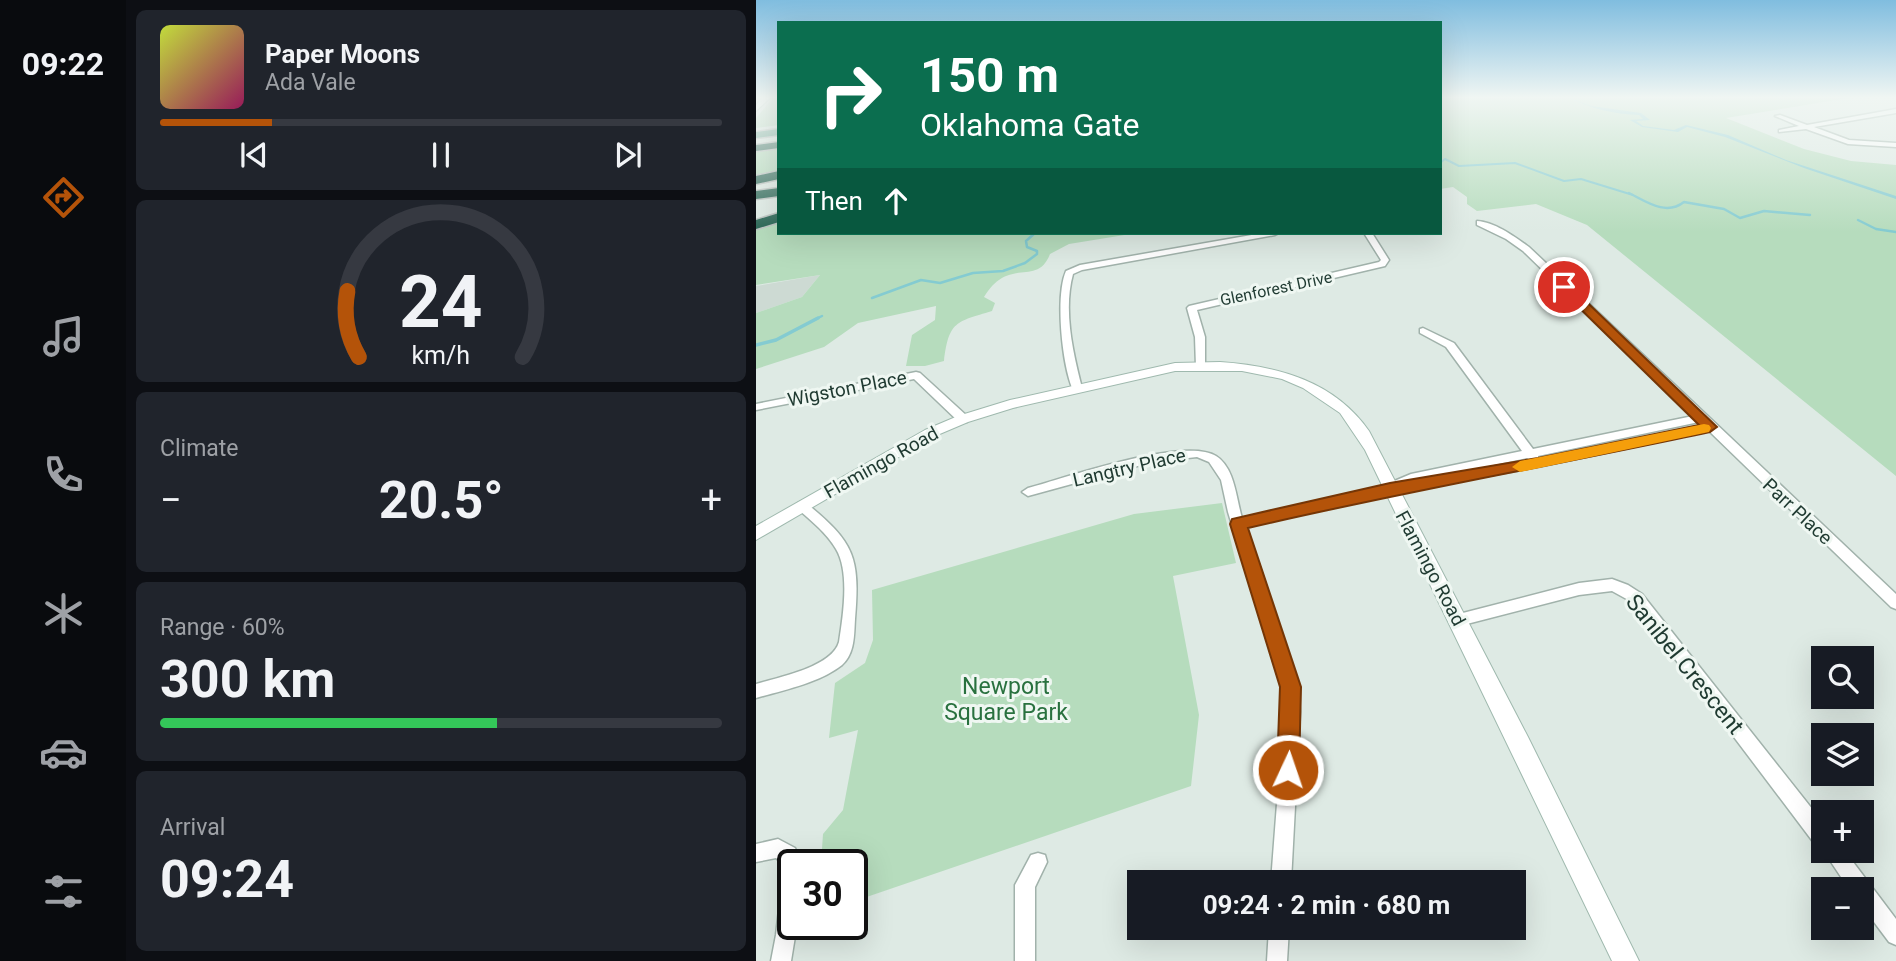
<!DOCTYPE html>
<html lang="en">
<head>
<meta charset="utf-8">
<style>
  :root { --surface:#171b24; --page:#20242c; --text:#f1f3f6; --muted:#9ea1a6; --line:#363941; --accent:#b45309 }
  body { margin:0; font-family:Roboto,sans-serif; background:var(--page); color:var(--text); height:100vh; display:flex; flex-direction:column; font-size:26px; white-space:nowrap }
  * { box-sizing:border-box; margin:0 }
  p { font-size:23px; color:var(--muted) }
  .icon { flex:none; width:38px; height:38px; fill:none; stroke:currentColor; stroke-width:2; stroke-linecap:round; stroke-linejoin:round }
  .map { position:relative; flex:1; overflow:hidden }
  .sheet { display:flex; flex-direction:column; gap:10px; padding:10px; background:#0d0f14; width:630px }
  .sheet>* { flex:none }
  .hud { position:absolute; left:21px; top:21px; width:665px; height:214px; border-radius:0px; box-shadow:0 7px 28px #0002; background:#0b6e4f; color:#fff; overflow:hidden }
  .tools { position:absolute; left:1055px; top:646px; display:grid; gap:14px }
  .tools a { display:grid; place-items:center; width:63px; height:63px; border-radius:0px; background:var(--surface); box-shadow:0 7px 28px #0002; font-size:35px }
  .speed { position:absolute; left:21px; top:849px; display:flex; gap:14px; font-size:35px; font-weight:700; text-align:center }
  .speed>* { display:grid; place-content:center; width:91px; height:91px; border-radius:50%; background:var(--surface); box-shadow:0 7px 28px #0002; line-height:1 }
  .speed .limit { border:4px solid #111; border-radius:10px; background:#fff; color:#111 }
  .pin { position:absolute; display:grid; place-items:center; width:60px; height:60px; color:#fff; margin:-30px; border:4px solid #fff; border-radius:50%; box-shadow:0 2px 7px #0007 }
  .me { position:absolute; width:77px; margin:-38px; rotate:3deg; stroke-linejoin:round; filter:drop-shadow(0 0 5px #0008) }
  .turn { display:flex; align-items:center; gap:24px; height:147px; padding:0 28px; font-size:32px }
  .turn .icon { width:91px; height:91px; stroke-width:2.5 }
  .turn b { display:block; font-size:49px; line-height:60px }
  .then { display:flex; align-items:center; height:66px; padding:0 28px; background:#0003; gap:14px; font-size:26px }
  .big { font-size:52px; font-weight:700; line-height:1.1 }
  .sheet .widget { flex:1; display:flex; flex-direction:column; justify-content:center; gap:10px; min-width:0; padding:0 24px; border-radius:10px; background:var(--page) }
  .sheet .dial { align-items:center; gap:0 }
  .dial svg { height:182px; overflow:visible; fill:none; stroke:var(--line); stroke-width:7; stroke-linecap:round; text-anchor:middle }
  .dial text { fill:var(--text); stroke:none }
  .song { display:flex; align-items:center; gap:21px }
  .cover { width:84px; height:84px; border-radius:10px; background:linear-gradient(135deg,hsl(70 70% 55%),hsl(330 70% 35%)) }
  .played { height:7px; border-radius:4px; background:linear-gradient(90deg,var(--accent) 20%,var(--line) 20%) }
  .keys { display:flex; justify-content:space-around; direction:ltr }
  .heat { display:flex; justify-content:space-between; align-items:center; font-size:38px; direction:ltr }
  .charge { height:10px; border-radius:5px; background:linear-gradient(90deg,#34c759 60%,var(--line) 0) }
  .trip { position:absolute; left:371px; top:870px; width:399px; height:70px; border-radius:0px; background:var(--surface); box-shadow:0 7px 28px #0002; font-weight:700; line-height:70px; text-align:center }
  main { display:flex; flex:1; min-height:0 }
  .dock { display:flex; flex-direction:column; width:126px; justify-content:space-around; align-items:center; background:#090b0e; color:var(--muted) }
  .dock .icon { width:49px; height:49px }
  .dock .on { color:var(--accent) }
  .dock b { font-size:32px; color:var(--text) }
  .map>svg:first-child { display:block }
  .built { fill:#cddad3 }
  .green { fill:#b6dcbd }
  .water { fill:#84cbd1 }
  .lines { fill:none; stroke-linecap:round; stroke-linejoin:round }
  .stream-far2 { stroke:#84cbd1; stroke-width:2 }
  .stream-far1 { stroke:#84cbd1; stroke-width:2.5 }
  .stream { stroke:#84cbd1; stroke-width:3.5 }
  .street-casing { stroke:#a1b2ab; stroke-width:3 }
  .secondary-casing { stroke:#9fb9ae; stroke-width:2 }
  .primary-casing { stroke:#bcc4c1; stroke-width:3 }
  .highway-casing { stroke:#bcc4c1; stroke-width:3 }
  .street { fill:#fff; fill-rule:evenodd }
  .secondary { fill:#fff; fill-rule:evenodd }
  .primary { fill:#62a18c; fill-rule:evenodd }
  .highway { fill:#2b6756; fill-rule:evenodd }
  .route { fill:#b45309; stroke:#753606; stroke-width:2 }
  .slow { fill:#f59e0b }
  .labels { text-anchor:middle; stroke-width:6; stroke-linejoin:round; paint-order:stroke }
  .far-street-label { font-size:16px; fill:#1f3a31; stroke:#eff7f2 }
  .street-label { font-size:19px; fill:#1f3a31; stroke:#eff7f2 }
  .near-street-label { font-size:23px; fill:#1f3a31; stroke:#eff7f2 }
  .near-park-label { font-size:23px; fill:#29713f; stroke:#eff7f2 }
</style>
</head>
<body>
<main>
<nav class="dock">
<b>09:22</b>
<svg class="icon on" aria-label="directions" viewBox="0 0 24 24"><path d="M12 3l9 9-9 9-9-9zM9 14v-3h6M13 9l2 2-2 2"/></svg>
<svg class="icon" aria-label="music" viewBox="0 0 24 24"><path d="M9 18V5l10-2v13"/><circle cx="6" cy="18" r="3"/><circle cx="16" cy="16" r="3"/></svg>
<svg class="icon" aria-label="phone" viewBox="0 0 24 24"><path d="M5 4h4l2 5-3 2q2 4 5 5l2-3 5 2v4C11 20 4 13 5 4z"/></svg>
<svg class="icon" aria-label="climate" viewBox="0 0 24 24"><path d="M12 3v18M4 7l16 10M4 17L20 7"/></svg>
<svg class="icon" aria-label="car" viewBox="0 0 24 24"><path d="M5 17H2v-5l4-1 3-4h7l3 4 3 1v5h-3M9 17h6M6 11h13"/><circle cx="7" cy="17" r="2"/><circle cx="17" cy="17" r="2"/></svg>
<svg class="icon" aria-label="filters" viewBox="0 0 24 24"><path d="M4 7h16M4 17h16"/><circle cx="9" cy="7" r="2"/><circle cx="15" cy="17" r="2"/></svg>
</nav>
<section class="sheet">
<div class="widget">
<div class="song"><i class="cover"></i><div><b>Paper Moons</b><p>Ada Vale</p></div></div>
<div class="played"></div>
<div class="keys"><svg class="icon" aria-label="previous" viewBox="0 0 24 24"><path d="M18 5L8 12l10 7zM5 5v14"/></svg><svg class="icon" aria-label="pause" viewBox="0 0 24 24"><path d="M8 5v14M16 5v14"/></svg><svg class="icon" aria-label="next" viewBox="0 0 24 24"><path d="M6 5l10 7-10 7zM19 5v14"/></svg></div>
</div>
<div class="widget dial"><svg viewBox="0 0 100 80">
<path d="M14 69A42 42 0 1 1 86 69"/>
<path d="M14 69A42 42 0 0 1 9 40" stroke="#b45309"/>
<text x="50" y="56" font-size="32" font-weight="700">24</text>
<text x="50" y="72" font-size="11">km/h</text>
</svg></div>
<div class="widget"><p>Climate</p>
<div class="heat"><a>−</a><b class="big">20.5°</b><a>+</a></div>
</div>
<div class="widget"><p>Range · 60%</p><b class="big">300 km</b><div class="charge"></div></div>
<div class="widget"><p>Arrival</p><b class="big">09:24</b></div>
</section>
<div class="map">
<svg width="1140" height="961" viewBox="0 0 1140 961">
  <rect width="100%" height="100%" fill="#deeae4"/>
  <path class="built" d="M64 275 46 297 0 313V286Z"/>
  <path class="green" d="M18 97H23V125L0 128V118Z
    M1099 97 970 118 1048 149 1095 161 1140 165V476L831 225 780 204 721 211 711 204V197L697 187 684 189V98Z
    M23 148V169L0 178V150Z
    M23 220V233H381L313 244 294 254C281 288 253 255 228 297L239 303 236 311C200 322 193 321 188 361L169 366H150L156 335 179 320 180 306 102 323 68 347 0 369V313L46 297 64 275 0 285V227Z
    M466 503 480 563 417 576 443 715 435 786 96 902V864H65L67 834 87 810 102 730 73 738 79 683 109 663 117 640 116 590 378 514Z"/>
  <path class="water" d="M812 97 835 106 885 113 894 120 880 121 887 126 918 130 930 125 972 135 1030 160 1140 196V199L1048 168 969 137 931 127 922 132 886 127 874 120 887 119 883 115C858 114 835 109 812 97Z"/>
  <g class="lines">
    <path class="stream-far2" d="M684 163 689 159 703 166 759 163 808 181 825 179 877 195"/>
    <path class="stream-far1" d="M873 193C891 202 910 216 928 202L968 209 984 218 1008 211 1054 215
      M1102 220 1120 229 1140 232
      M116 298 165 280 184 283 217 273 247 271 269 263 281 254V251L271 247 270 241 279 233H287
      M58 320 66 316"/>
    <path class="stream" d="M0 345 20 340 62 318"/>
    <g class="street-casing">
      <path id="street" d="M1140 109V113L1058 127 1093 140 1140 143V147L1092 144 1050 129 1023 132V130L1043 126 1019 116 1024 115 1051 125Z
        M721 221C739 222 759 237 773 247L1140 594V609L1135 607 953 431 782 467 634 493 489 527 542 687 544 712 535 882H515L528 712 526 687 472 512 465 480 453 462 441 457 396 462 272 496 266 492 272 488C309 478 429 436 460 456 479 468 480 498 486 518L634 485 636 482 655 474 766 451 690 347 664 333V329L667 328 698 343 777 449 937 416 767 251 750 239 721 225ZM943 422 947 425 782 459V456ZM771 458 774 460 689 475Z
        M507 233H523L519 235 326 270 317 274C307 310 317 353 326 388L325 390H317C306 365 299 296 310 271L324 265Z
        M608 233H616L633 260 629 266 441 310 449 337V365L448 367H440L439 337 431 308 433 306 623 262 625 260Z
        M160 372 164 373 211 416 213 419 211 422H203L158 379 0 410V404Z
        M46 501 50 503C99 543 104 557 99 619 98 635 99 653 86 665 63 683 28 690 0 698V684C23 677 76 667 83 642 87 616 94 572 80 549 71 533 55 521 42 509L40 506 42 503Z
        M856 579 872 585 886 594 1068 824V850H1088L1140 919V945L1133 942 1106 906V889H1093L1067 850V849L1061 847 876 602 856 591 823 595 703 626 698 624 696 620 698 616 703 614 823 583Z
        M22 839 39 848 46 864H37V924H41L35 961H15L20 935 28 867 25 862 20 858 0 862V844Z
        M282 853 289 855 291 862 279 887V961H259V885L275 855Z
        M513 928H533L531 961H511Z"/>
    </g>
    <g class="secondary-casing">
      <path id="secondary" d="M7 97H15L0 111V105Z
        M464 362C522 366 578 381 613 431L772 737 883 961H856L609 450 584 413 547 388 526 379 486 371H419L257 408 212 422 179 436 0 540V526L169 430 202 416 254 400 419 363Z"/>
    </g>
    <g class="primary-casing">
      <path id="primary" d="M23 129V135L0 138V132Z"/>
    </g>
    <g class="highway-casing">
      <path id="highway" d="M23 142V148L0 151V145Z
        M23 171V179L0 184V176Z
        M23 188V196L0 199V191Z
        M23 213V222L0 229V220Z"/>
    </g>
    <use href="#street" class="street"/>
    <use href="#secondary" class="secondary"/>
    <use href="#primary" class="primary"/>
    <use href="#highway" class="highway"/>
  </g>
  <linearGradient id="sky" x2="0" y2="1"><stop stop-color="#80bddf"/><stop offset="0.42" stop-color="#f0f6f3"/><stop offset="1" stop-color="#f0f6f3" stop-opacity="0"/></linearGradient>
  <rect width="1140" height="232" fill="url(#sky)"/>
  <path class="route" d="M804 284H812L961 427 954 432C800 465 645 492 492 528L545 687 543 770 540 778 532 781 524 778 521 770 524 687 474 524 476 519 634 483 782 458 943 425 804 289Z"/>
  <path class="slow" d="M948 424 953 425 955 428 953 432 764 472 756 467 764 461Z"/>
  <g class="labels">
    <g class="far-street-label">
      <text transform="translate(520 288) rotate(-12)" y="6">Glenforest Drive</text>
    </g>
    <g class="street-label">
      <text transform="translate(91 388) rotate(-11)" y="7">Wigston Place</text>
      <text transform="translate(125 462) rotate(-29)" y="7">Flamingo Road</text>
      <text transform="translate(373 467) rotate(-13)" y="7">Langtry Place</text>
      <text transform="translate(1042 511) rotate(43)" y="7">Parr Place</text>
      <text transform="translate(675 568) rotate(62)" y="7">Flamingo Road</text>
    </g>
    <g class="near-street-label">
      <text transform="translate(929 664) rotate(51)" y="8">Sanibel Crescent</text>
    </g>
    <g class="near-park-label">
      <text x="250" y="694">Newport<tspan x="250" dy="26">Square Park</tspan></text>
    </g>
  </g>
</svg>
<div class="tools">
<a><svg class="icon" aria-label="search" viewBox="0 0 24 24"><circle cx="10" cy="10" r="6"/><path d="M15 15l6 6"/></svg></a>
<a><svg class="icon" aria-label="layers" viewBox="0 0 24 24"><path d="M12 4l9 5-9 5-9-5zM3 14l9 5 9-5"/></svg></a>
<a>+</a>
<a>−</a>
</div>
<div class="speed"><div class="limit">30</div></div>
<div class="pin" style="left:808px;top:287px;background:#d93025"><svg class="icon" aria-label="arrive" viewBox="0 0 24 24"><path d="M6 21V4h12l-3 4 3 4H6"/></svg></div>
<svg class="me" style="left:532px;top:770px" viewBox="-20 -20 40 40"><circle r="17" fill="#b45309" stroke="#fff" stroke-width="3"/><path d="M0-11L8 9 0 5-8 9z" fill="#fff"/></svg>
<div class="trip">09:24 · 2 min · 680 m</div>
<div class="hud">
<div class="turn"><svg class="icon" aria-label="right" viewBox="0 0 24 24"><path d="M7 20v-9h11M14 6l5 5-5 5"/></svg><div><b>150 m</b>Oklahoma Gate</div></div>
<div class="then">Then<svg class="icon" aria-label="ahead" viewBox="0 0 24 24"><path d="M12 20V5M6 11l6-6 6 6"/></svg></div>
</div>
</div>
</main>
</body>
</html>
